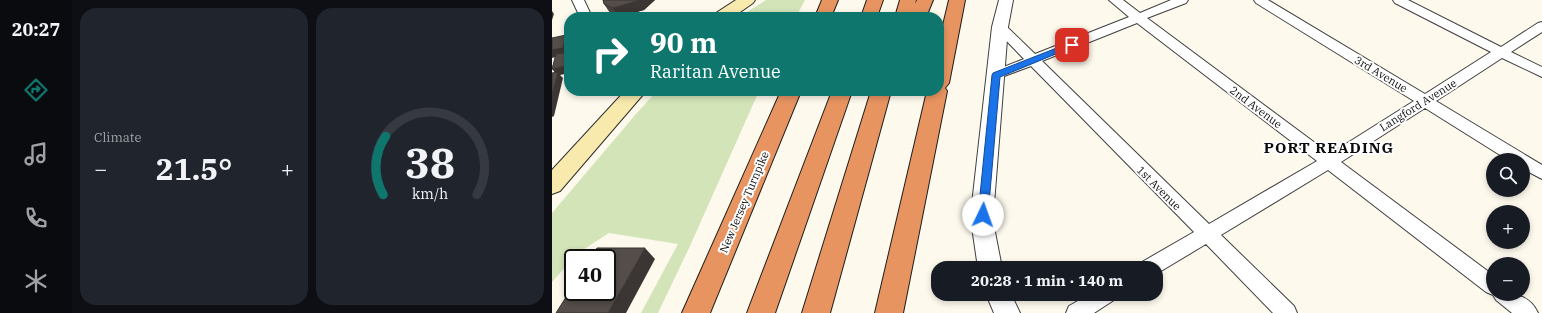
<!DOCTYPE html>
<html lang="en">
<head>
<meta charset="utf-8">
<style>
  :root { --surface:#171b24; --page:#20242c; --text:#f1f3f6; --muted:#9ea1a6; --line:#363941; --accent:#0f766e }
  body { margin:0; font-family:"IBM Plex Serif",serif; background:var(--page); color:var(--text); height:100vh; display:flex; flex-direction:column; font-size:15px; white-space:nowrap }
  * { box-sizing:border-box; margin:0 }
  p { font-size:13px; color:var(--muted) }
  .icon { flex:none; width:22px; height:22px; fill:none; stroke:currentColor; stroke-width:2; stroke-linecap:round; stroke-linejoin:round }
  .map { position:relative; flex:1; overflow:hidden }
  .details { display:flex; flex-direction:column; gap:8px; padding:8px; background:#0d0f14; width:480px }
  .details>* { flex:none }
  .top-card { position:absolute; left:12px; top:12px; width:380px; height:84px; border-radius:16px; box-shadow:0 2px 6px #0003; background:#0f766e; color:#fff; overflow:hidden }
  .controls { position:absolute; left:934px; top:153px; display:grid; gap:8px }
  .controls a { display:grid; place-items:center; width:44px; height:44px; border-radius:50%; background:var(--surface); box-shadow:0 2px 6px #0003; font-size:20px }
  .speed { position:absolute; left:12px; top:249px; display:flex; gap:8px; font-size:20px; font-weight:700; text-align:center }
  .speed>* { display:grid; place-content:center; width:52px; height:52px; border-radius:50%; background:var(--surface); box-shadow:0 2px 6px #0003; line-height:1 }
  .speed .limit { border:2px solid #111; border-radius:6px; background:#fff; color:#111 }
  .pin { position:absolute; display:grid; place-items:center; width:34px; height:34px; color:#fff; margin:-17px; border-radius:8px; box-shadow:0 2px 6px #0006 }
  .me { position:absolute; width:44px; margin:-22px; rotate:3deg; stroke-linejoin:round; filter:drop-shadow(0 0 3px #0008) }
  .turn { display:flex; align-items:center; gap:14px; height:84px; padding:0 20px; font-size:18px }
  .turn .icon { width:52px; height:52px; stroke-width:2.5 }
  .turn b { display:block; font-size:28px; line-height:34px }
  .big { font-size:30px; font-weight:700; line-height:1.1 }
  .details .widget { flex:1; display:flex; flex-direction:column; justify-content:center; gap:6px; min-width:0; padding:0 14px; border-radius:16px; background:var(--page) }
  .details .dial { align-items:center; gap:0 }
  .dial svg { height:104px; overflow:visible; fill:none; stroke:var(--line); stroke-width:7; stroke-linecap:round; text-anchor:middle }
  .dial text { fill:var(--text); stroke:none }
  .heat { display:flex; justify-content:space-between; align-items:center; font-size:22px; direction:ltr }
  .details .tiles { flex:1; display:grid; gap:8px; grid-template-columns:repeat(2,1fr) }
  .trip { position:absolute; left:379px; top:261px; width:232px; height:40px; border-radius:16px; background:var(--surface); box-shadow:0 2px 6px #0003; font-weight:700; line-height:40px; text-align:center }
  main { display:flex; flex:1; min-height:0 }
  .menu { display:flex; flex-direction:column; width:72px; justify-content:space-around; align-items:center; background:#090b0e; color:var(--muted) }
  .menu .icon { width:28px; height:28px }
  .menu .selected { color:var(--accent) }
  .menu b { font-size:18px; color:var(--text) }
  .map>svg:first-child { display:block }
  .green { fill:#d3e4b9 }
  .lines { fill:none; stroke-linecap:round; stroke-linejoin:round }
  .minor-casing { stroke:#3f3f3f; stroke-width:2 }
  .tertiary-casing { stroke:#3f3f3f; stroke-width:2 }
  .secondary-casing { stroke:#2e2e2e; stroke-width:2 }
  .motorway-casing { stroke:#1d1d1d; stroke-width:2 }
  .minor { fill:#fff; fill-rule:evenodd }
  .tertiary { fill:#fff; fill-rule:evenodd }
  .secondary { fill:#f8eaad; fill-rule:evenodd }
  .motorway { fill:#e79461; fill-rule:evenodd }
  .wall { fill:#48423f }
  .shaded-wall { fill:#3b3633 }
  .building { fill:#544d49; stroke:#3b3633 }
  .route { fill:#1a73e8; stroke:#114b97 }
  .labels { text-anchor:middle; stroke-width:4; stroke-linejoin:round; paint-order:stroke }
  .street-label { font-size:11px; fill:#0c0c0c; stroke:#fff }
  .district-label { font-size:15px; font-weight:bold; letter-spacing:1px; fill:#0c0c0c; stroke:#fff }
</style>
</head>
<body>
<main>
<nav class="menu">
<b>20:27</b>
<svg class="icon selected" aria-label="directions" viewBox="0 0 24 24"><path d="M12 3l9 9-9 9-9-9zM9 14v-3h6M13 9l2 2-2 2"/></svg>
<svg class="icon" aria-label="music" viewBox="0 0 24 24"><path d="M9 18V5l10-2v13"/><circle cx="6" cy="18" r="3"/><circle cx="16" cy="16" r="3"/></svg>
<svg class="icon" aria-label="phone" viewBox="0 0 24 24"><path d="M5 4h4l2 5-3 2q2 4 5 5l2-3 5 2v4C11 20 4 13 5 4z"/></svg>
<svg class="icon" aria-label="climate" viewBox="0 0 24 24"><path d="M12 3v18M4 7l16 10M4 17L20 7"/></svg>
</nav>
<section class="details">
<div class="tiles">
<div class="widget"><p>Climate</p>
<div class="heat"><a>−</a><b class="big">21.5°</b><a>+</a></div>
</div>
<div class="widget dial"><svg viewBox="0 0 100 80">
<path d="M14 69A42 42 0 1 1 86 69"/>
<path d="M14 69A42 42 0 0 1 16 24" stroke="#0f766e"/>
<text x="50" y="56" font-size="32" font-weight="700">38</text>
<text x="50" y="72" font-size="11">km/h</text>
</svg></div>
</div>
</section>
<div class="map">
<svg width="990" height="313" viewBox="0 0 990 313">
  <rect width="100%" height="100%" fill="#fdf9ed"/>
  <path class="green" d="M214 0H253L244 17H187Z
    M105 91H207L138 246 106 313H89L126 244 57 233 26 253 0 282V213L84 114Z"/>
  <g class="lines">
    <g class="minor-casing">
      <path id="minor" d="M20 0H32L40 17H28Z
        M557 0H571L588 13 619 0H636L634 3 595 18 778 154 862 101 704 3 702 0H716L873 94 939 52 843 3 841 0H856L949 47 986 23 990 22V32L959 52 990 67V77L950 58 884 101 990 165V179L971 169V160H956L873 108 789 162 941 275V294C960 294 977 293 986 313H960L944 300 941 295 934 292 776 170 669 235 742 306 745 313H721L654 244 604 274V268H588L590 262 642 232 479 66 444 79 439 78 437 75 439 72 472 59 444 30 442 27 444 24H452L483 54 577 17ZM585 23 765 161 657 224 490 61Z
        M538 294H565L562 300 542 313H514L517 306Z"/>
    </g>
    <g class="tertiary-casing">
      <path id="tertiary" d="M447 0H461L456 27 442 204V227L450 268H426L420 227V204L440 27Z
        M434 294H459L468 313H442Z"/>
    </g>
    <g class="secondary-casing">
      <path id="secondary" d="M184 0H203L201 3 181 17H162L164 13Z
        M73 91H94L8 191 0 194V170Z"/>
    </g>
    <g class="motorway-casing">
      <path id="motorway" d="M270 0H286L279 17H263Z
        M315 0H331L325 17H309Z
        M348 0H364L363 4 365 0H381L374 17H343Z
        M397 0H413L397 83 393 88 395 91 351 313H323L375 91H387V42Z
        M229 91H249L158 313H130Z
        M280 91H300L223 313H195Z
        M319 91H339L278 313H250Z"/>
    </g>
    <use href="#minor" class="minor"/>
    <use href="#tertiary" class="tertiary"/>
    <use href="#secondary" class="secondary"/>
    <use href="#motorway" class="motorway"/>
  </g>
  <path class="wall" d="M51 0H103L92 10 67 17 58 13 52 4Z"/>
  <path class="shaded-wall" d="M87 0H103L92 10 67 17 61 8Z
    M0 11 2 14 0 20Z
    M14 35 17 38V50L16 54 0 58V50Z
    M17 65V73L8 75 11 78 2 116 0 117V95L5 75 0 69Z
    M93 248 103 259 74 313H56Z"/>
  <path class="building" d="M51 0H87L86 1 61 8 52 4Z
    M14 35 11 48 0 50V38Z
    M17 52V65L0 69 4 54Z
    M6 72 0 95V73Z
    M45 248H93L56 313H4L21 286V292H55V258H39Z"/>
  <path class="route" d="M520 42 524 45 523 46 448 77 436 215 435 218H427L426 215 440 75 441 73Z"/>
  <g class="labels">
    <g class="street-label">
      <text transform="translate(829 74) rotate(31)" y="4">3rd Avenue</text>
      <text transform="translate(866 105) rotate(-32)" y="4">Langford Avenue</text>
      <text transform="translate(704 107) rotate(37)" y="4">2nd Avenue</text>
      <text transform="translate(607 188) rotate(45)" y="4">1st Avenue</text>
      <text transform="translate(192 202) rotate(-67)" y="4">New Jersey Turnpike</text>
    </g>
    <g class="district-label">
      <text x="777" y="153">PORT READING</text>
    </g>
  </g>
</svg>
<div class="controls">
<a><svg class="icon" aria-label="search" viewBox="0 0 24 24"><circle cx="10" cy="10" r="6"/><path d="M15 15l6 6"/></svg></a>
<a>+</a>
<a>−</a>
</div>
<div class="speed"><div class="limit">40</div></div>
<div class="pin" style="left:520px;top:45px;background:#d93025"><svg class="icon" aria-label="arrive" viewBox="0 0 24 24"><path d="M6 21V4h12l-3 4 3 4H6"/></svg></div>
<svg class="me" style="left:431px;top:215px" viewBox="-20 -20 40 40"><circle r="19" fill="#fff"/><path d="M0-13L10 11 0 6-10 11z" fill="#1a73e8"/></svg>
<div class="trip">20:28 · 1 min · 140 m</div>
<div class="top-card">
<div class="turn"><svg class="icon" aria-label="right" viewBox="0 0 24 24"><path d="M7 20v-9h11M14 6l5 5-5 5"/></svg><div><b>90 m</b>Raritan Avenue</div></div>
</div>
</div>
</main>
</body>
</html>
